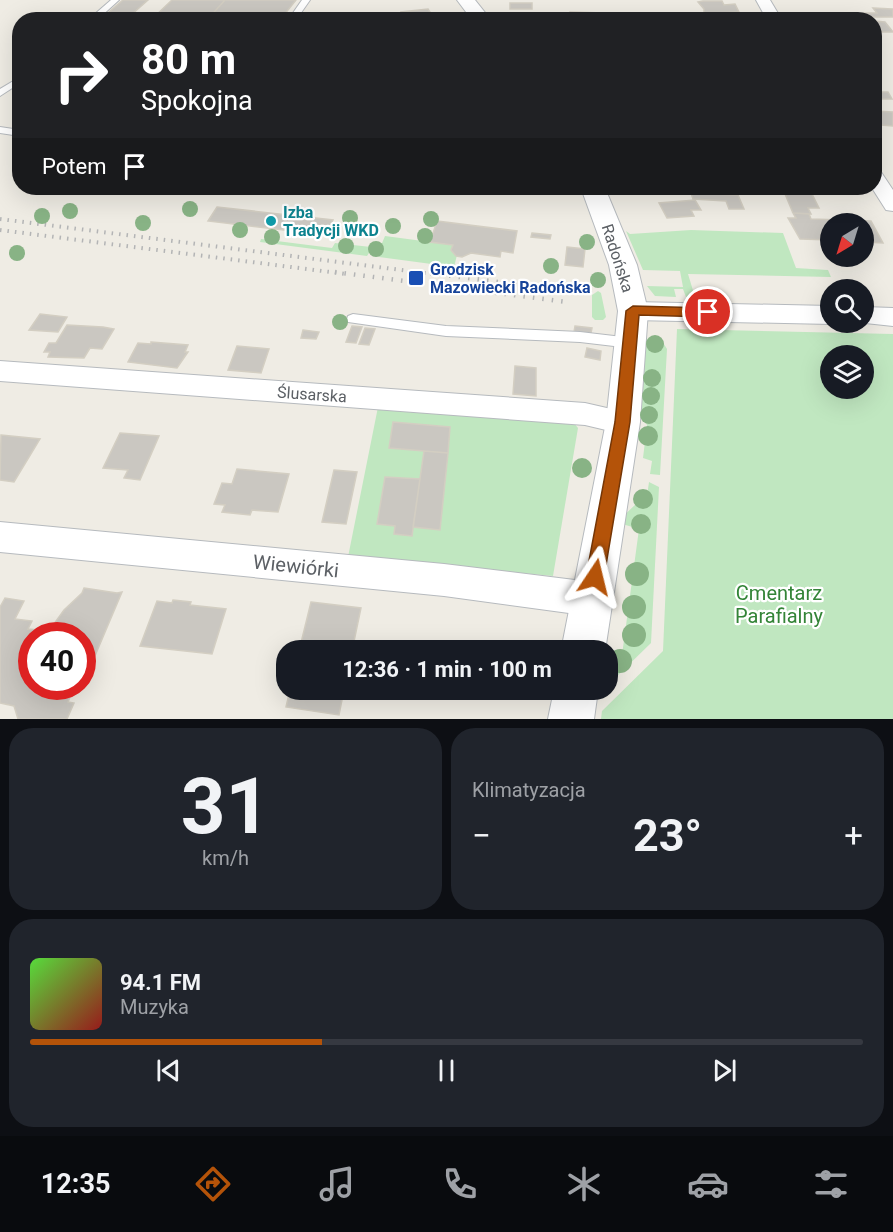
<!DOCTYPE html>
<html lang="pl">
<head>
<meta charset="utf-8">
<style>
  :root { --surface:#171b24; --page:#20242c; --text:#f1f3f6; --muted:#9ea1a6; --line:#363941; --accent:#b45309 }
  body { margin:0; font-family:Roboto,sans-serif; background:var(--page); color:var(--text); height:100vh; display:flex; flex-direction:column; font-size:22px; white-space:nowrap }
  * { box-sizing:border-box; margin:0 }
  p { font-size:20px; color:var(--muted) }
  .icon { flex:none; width:33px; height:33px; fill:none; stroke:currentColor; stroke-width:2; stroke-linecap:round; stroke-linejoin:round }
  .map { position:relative; height:719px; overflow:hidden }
  .sheet { display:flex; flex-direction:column; gap:9px; padding:9px; background:#0d0f14; flex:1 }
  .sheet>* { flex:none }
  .top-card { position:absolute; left:12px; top:12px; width:870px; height:183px; border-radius:24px; box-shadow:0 6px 24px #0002; background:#202124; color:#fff; overflow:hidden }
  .needle { width:39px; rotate:218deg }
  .tools { position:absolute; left:820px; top:213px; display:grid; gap:12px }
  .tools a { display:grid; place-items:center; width:54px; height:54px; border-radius:50%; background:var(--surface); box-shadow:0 6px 24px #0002; font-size:30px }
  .speed { position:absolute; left:18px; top:622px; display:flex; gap:12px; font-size:30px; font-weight:700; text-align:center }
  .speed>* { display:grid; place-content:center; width:78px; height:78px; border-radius:50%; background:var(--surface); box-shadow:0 6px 24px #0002; line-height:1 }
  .speed .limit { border:9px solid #d22; background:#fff; color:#111 }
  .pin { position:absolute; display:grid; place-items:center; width:51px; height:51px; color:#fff; margin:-26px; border:3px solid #fff; border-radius:50%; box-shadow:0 2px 6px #0007 }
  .me { position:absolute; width:66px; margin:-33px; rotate:10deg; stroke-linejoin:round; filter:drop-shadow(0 0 4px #0008) }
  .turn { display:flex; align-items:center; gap:21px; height:126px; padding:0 30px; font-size:27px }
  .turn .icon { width:78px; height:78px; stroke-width:2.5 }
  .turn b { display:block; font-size:42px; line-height:51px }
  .then { display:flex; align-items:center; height:57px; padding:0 30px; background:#0003; gap:12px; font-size:22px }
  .big { font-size:45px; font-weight:700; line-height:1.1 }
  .sheet .widget { flex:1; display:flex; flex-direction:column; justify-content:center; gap:9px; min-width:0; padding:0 21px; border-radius:24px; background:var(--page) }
  .sheet .dial { align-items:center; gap:0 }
  .dial b { font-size:78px; line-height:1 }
  .song { display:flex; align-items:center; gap:18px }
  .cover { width:72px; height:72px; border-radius:9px; background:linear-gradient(135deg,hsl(110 70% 55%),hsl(0 70% 35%)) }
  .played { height:6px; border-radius:3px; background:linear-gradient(90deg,var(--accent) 35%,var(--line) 35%) }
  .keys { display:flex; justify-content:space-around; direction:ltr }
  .heat { display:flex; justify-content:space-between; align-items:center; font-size:33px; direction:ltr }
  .sheet .tiles { flex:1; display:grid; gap:9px; grid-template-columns:1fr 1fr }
  .widget:last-child { grid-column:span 2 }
  .trip { position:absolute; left:276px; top:640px; width:342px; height:60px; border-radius:24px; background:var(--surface); box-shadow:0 6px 24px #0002; font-weight:700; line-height:60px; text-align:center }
  .tabs { display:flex; height:96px; justify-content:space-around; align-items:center; background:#090b0e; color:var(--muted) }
  .tabs .icon { width:42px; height:42px }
  .tabs .on { color:var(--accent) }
  .tabs b { font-size:27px; color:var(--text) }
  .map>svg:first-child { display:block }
  .green { fill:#c0e7c0; fill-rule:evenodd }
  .building { fill:#cac7c1; stroke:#d3cec2; stroke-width:1.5 }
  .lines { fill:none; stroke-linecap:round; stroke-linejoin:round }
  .service-casing { stroke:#b6babe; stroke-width:2 }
  .minor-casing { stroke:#b6babe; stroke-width:2 }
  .tertiary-casing { stroke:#b6babe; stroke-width:2 }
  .service { fill:#fff; fill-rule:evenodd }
  .minor { fill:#fff; fill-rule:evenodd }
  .tertiary { fill:#fff; fill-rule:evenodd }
  .rail-far1 { stroke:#b3b4b5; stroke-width:4; stroke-dasharray:1.5 6; stroke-linecap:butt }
  .rail { stroke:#b3b4b5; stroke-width:4.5; stroke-dasharray:1.5 8; stroke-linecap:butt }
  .tree { fill:#88b385 }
  .route { fill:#b45309; stroke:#753606; stroke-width:1.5 }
  .culture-dot { fill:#0f9aa8; stroke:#fff; stroke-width:2 }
  .transit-dot { fill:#1a4fb4; stroke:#fff; stroke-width:2 }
  .labels { text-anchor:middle; stroke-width:4.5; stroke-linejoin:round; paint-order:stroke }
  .culture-label { font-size:16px; font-weight:bold; fill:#0d838f; stroke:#fff; text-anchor:start }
  .street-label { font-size:16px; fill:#5c6065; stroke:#fff }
  .transit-label { font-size:16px; font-weight:bold; fill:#164399; stroke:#fff; text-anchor:start }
  .near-street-label { font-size:20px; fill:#5c6065; stroke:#fff }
  .near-park-label { font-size:20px; fill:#338437; stroke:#fff }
</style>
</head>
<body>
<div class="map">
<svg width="893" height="719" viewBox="0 0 893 719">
  <rect width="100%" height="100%" fill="#efece4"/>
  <path class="green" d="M691 230 783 233 796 268 828 270 831 277 688 274 695 297H686L683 289H674L676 297 655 296 647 286 683 287 680 271 643 270 626 231 630 234Z
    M385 236 453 245 451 250 457 255 454 267 379 257 380 254 369 253 367 256 260 242 261 239 332 248 335 243 380 248Z
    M598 291 601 293 606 317 603 320H595L592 317V295Z
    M677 329 893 334V719H601L602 711 663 651ZM831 356H864V388H831Z
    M642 338 662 341 667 349 660 475 650 474 652 461 643 458 647 425 637 407Z
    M378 407 573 422 578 428 553 576 348 557Z
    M649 482 659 487 651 643 608 685V651H598L603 649 622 655 639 529 619 523V520L636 504 638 494 647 496Z"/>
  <path class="building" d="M123 0H148L131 15 108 13Z
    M172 0H225L207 20H151Z
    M225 0H296L280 20H207Z
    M703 1H722L724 5 735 4 739 12 704 14V9L698 2Z
    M510 3H532V9H510Z
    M873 8 893 9V17H867L864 13H877Z
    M428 9 433 17 416 19 414 16 403 17 401 12Z
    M570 12 604 13 605 17 570 16Z
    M874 21 885 22 893 32H882L879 28H874Z
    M874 92H888L892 99H874Z
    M874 111 893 112V126L881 125 874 117Z
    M790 188H803L805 190H810L819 208H808L811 214 793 213 783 189Z
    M691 193 738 195 744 209H729L726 201 693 199Z
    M695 200 701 210H691L694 216 667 218 659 203Z
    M217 207 333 220 326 235 208 221Z
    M793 213 809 214 811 219 871 221 883 243 864 242V224H831V240L800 239 788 218H796Z
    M437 221 517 231 513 253 501 251 500 257 471 253 462 257 456 256 451 250 453 245 430 242Z
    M532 233 551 235 550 239 531 237Z
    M567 247 585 249 583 267 565 265Z
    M40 314 67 317 58 332 29 330Z
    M67 325 103 327 114 329 102 349 90 348 84 358 48 357 50 352H44L49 343H56Z
    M352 326 362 327 356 343 346 342Z
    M575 326 592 328 591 333 574 332Z
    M365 328 375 329 369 345 359 344Z
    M303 330 319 332 316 339 301 338Z
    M151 342 188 345 185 352H188L177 368 128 362 138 343 151 344Z
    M237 346 269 349 261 373 228 370Z
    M587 348 601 351 600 360 585 357Z
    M515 366 536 368V396L513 394Z
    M393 422 450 427 448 453 389 448Z
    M120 433 159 436 140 480 124 478 128 470 103 468Z
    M1 435 40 439 14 482 0 480Z
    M424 451 448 453 440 530 413 527Z
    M237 469 289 474 278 512 252 510 250 515 222 512 225 505 214 504 222 483 232 484Z
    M334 470 357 472 346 524 322 522Z
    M385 477 420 479 412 536 394 534 395 526 377 524Z
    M84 588 117 593 122 592 94 658 87 656 82 666V636H32V687H74L68 702 74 703 67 719H18L14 706 0 703V607L5 598 24 601 15 619 32 621 28 629 49 631 64 610 82 593Z
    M173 600 191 602 190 605 226 609 212 654 140 646 157 601 172 603Z
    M311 602 361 608 352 651H299Z
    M290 690H344L339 715 286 707Z"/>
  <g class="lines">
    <g class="service-casing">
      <path id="service" d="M111 0H119L97 20H88Z
        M302 0H310L296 20H288Z
        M20 77V83L0 96V89Z
        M0 127 20 130V136L0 133Z
        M353 314 446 326 580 332 631 338 638 343 631 348 580 342 446 336 348 322 347 319 348 316Z"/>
    </g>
    <g class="minor-casing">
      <path id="minor" d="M756 0H770L782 20H767Z
        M874 170 881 172 893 190V211L886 210 872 188H874Z
        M633 302 831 306V322H835L831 324 633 320 625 317 621 311 625 305Z
        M864 307 893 308V326L856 322H864Z
        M0 361 585 403 633 414 637 422 633 430 623 434 585 425 0 381Z
        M0 522 444 564 591 582 603 587 608 599 603 611 591 616 444 596 0 552Z"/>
    </g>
    <g class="tertiary-casing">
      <path id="tertiary" d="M457 0H475L491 20H472Z
        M581 188H605L637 265 648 311 640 422 605 651H561L606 422 618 311 609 265Z
        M554 690H598L594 719H548Z"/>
    </g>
    <use href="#service" class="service"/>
    <use href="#minor" class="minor"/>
    <use href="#tertiary" class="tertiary"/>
    <path class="rail-far1" d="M0 219 433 274
      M0 230 346 274"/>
    <path class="rail" d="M335 272 567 302
      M421 272 567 291"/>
  </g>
  <g class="tree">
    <circle cx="190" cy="209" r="8"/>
    <circle cx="70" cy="211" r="8"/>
    <circle cx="42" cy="216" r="8"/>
    <circle cx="350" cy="218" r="8"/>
    <circle cx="431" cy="219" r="8"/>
    <circle cx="143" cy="223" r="8"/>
    <circle cx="393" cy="226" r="8"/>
    <circle cx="240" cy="230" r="8"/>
    <circle cx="425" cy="236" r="8"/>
    <circle cx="272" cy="237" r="8"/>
    <circle cx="587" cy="242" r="8"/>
    <circle cx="346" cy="246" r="8"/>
    <circle cx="376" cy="249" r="8"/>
    <circle cx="17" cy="253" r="8"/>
    <circle cx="551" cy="266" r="8"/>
    <circle cx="598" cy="280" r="8"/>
    <circle cx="340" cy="322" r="8"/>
    <circle cx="655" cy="344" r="9"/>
    <circle cx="652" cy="378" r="9"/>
    <circle cx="651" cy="396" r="9"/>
    <circle cx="649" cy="415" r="9"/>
    <circle cx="648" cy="436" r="10"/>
    <circle cx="582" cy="468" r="10"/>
    <circle cx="643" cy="499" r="10"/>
    <circle cx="641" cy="524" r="10"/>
    <circle cx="637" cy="574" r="12"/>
    <circle cx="634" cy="607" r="12"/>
    <circle cx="634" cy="635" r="12"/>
    <circle cx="620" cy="661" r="12"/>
  </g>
  <path class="route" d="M633 306 708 308 714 312 708 317 639 315 630 422 604 577 601 583 595 586 589 583 586 577 615 422 626 311Z"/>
  <circle class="culture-dot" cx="271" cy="221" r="6"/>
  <rect class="transit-dot" x="408" y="270" width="16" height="16" rx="3"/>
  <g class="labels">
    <g class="culture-label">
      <text x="283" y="218">Izba<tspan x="283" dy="18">Tradycji WKD</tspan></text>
    </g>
    <g class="street-label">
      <text transform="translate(618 258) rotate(72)" y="6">Radońska</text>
      <text transform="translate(312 394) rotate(4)" y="6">Ślusarska</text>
    </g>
    <g class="transit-label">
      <text x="430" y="275">Grodzisk<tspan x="430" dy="18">Mazowiecki Radońska</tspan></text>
    </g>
    <g class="near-street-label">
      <text transform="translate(296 566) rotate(6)" y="7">Wiewiórki</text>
    </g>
    <g class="near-park-label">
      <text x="779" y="600">Cmentarz<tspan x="779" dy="23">Parafialny</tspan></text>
    </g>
  </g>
</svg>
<div class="tools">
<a><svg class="needle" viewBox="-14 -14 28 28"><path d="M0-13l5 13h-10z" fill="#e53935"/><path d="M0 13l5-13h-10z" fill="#9ea1a6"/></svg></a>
<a><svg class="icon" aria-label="search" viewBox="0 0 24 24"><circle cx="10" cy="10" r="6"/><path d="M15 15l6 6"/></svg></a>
<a><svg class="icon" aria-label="layers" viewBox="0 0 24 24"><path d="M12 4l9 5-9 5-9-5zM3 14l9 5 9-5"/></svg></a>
</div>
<div class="speed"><div class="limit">40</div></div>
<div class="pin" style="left:708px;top:312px;background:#d93025"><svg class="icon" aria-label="arrive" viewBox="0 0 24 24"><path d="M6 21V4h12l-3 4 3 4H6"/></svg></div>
<svg class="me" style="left:595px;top:577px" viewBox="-20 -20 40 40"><path d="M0-17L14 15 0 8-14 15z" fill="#b45309" stroke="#fff" stroke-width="4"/></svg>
<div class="trip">12:36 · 1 min · 100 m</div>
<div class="top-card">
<div class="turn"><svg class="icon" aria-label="right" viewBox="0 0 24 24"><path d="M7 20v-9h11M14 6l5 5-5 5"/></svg><div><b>80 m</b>Spokojna</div></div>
<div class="then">Potem<svg class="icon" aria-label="arrive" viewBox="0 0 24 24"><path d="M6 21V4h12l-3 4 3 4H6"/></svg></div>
</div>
</div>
<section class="sheet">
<div class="tiles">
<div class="widget dial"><b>31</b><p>km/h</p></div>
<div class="widget"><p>Klimatyzacja</p>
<div class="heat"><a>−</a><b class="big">23°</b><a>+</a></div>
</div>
<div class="widget">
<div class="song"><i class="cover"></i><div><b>94.1 FM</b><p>Muzyka</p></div></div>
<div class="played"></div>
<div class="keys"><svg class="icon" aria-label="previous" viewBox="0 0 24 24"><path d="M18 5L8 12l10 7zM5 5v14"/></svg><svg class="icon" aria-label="pause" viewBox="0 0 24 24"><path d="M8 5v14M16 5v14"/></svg><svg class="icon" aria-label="next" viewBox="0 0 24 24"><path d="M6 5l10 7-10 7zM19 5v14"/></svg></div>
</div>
</div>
</section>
<nav class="tabs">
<b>12:35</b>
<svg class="icon on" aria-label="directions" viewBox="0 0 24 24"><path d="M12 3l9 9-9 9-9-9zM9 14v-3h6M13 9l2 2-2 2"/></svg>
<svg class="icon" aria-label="music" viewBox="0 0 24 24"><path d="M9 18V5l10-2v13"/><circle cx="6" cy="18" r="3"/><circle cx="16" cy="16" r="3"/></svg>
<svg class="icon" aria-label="phone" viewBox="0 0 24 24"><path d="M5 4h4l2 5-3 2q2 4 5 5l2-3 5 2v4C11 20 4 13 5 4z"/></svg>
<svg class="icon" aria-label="climate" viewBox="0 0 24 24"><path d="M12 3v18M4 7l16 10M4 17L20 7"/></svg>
<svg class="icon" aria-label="car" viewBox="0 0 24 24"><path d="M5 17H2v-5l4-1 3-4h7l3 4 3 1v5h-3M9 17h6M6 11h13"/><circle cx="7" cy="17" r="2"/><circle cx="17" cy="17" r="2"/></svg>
<svg class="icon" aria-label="filters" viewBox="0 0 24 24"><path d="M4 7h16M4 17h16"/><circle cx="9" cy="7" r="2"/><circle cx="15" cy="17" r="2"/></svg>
</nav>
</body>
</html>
